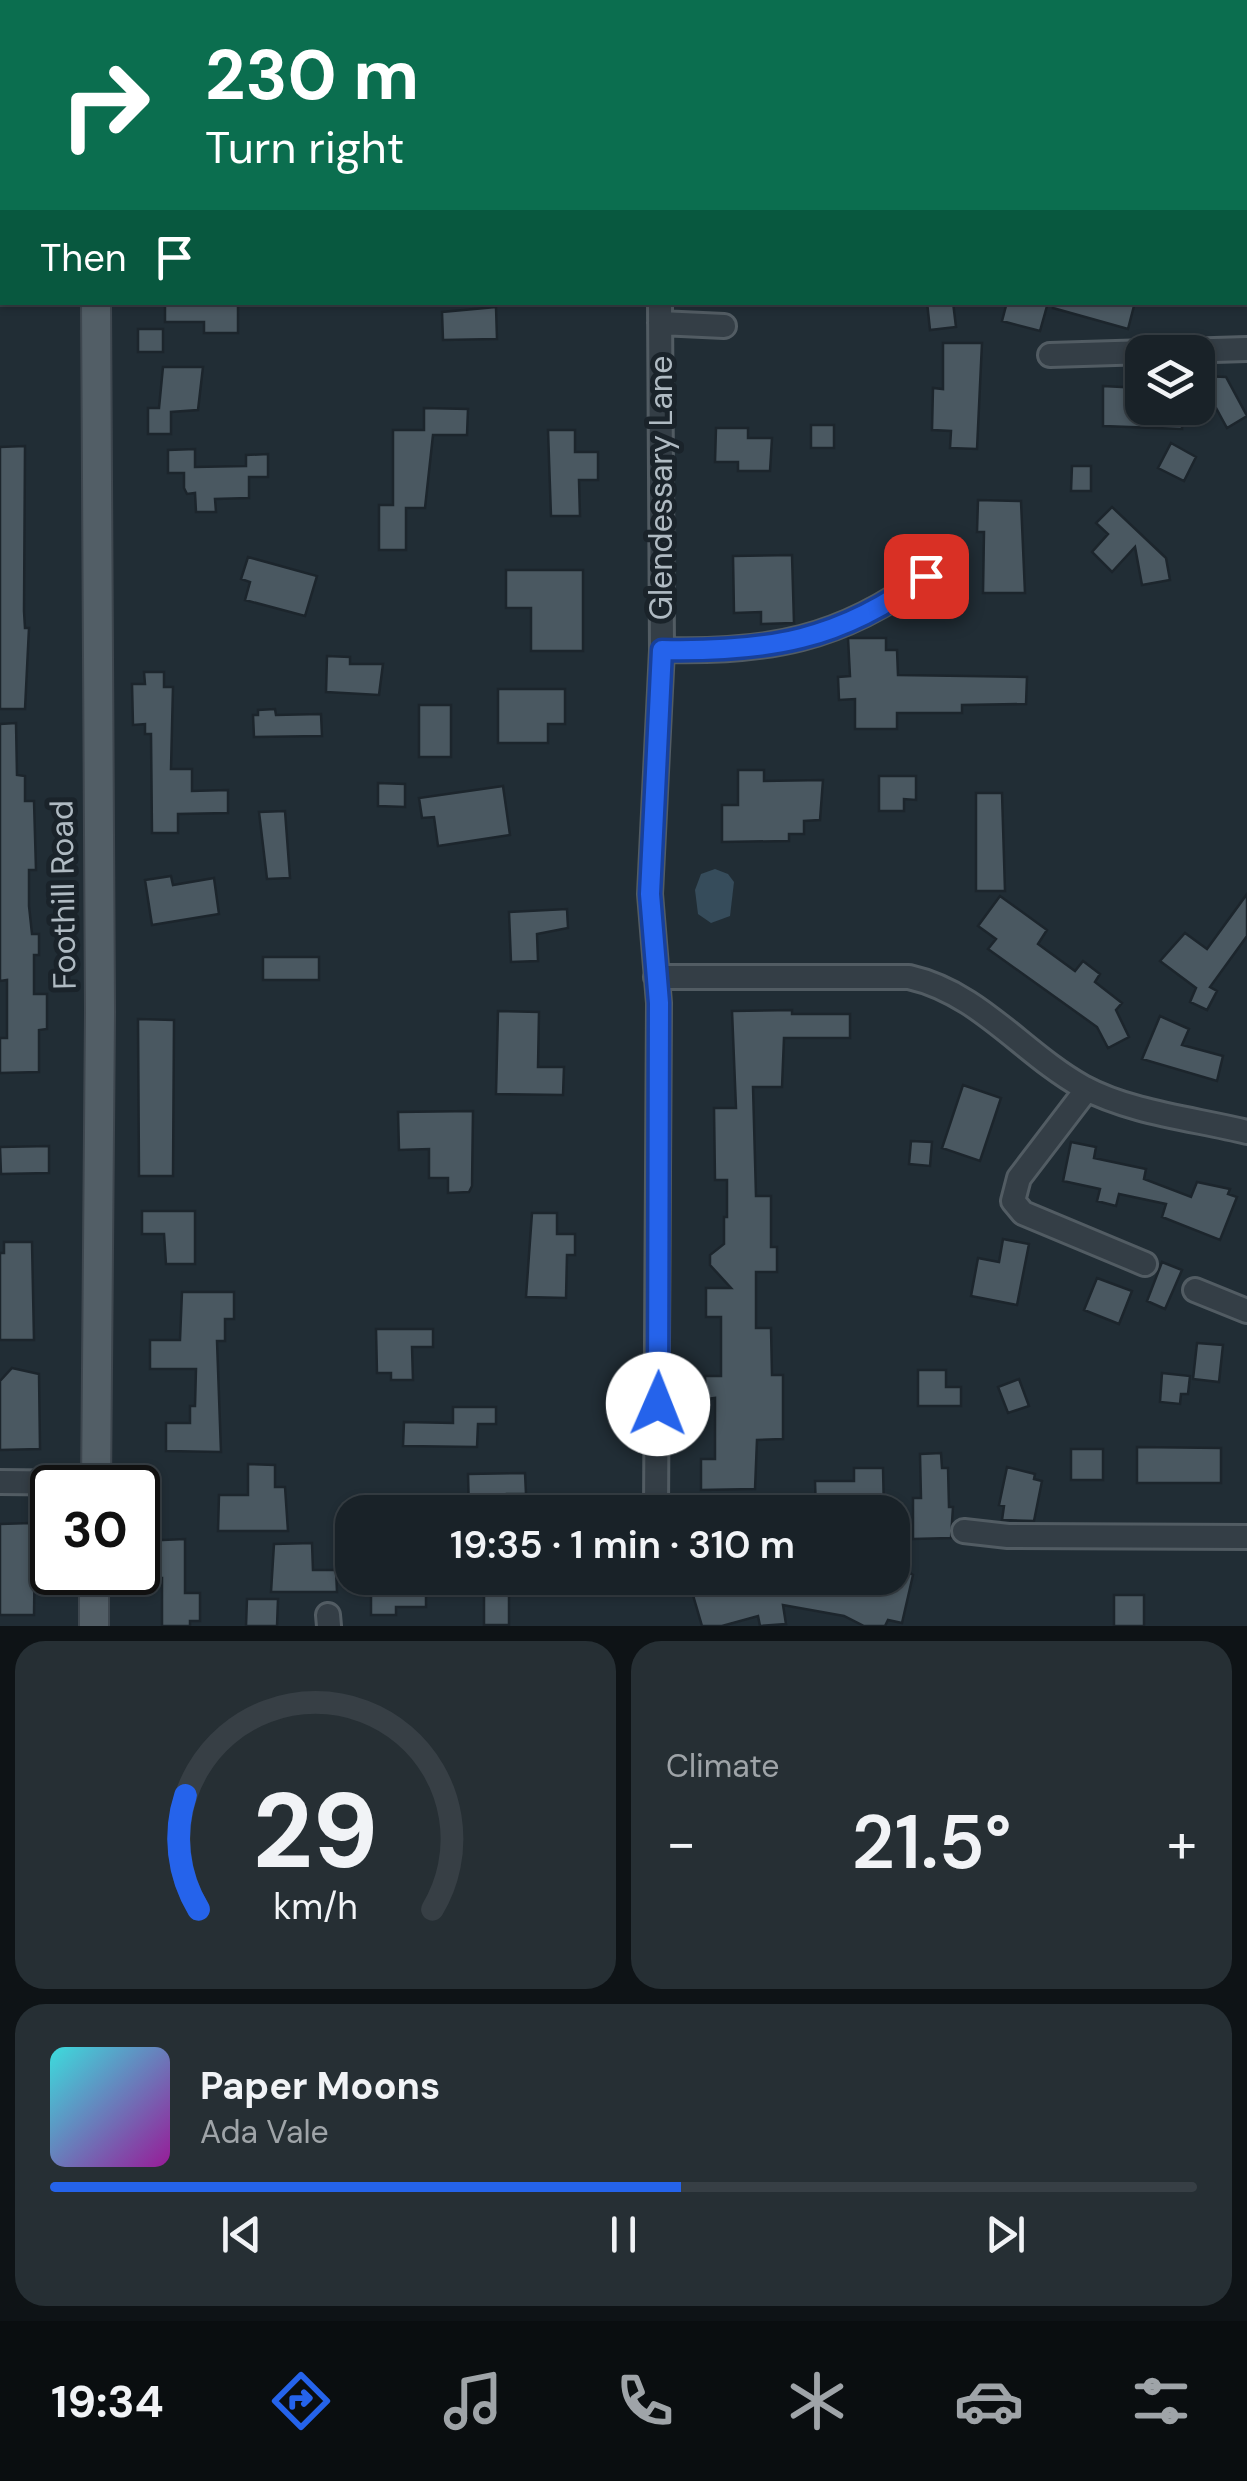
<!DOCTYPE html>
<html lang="en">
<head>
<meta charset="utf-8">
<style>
  :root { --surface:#192228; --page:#262f34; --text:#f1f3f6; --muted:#9fa4a8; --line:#373f45; --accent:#2563eb }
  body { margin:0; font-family:"DM Sans",sans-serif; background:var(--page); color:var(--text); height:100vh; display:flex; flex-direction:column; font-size:38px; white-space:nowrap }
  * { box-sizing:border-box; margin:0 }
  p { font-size:32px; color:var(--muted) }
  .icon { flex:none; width:55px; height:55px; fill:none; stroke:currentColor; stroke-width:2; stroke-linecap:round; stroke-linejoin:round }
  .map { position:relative; height:1626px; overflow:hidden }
  .sheet { display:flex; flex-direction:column; gap:15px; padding:15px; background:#0e1316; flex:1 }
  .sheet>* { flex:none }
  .guide { position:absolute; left:0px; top:0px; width:1248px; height:305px; box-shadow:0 2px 8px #0004,0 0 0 2px var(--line); background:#0b6e4f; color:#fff; overflow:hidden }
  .controls { position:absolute; left:1125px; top:335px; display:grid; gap:20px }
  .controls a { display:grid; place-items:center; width:90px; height:90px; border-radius:20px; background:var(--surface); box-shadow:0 2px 8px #0004,0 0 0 2px var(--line); font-size:50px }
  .speed { position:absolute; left:30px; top:1465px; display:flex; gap:20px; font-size:50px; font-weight:700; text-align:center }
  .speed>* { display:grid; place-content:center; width:130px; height:130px; border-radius:50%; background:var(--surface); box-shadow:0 2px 8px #0004,0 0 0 2px var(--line); line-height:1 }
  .speed .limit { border:5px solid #111; border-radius:15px; background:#fff; color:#111 }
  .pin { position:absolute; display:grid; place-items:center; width:85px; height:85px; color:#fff; margin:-42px; border-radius:20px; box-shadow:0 5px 15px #0006 }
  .me { position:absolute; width:110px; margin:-55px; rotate:1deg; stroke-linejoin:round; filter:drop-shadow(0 0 8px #0008) }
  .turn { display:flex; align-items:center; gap:35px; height:210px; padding:0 40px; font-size:45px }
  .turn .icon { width:130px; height:130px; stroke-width:2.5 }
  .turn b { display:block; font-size:70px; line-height:85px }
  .then { display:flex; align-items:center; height:95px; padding:0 40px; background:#0003; gap:20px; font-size:38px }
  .big { font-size:75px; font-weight:600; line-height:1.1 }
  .sheet .tile { flex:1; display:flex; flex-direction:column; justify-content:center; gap:15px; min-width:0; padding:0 35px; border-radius:30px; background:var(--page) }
  .sheet .dial { align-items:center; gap:0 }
  .dial svg { height:260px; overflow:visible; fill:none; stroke:var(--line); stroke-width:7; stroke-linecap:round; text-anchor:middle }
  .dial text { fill:var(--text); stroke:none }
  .song { display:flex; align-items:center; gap:30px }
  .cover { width:120px; height:120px; border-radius:15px; background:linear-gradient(135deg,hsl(180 70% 55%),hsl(300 70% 35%)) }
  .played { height:10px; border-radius:5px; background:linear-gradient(90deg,var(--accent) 55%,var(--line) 55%) }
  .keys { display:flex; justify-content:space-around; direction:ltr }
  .heat { display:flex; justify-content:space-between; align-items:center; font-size:55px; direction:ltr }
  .sheet .tiles { flex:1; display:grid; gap:15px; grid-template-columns:1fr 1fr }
  .tile:last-child { grid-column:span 2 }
  .trip { position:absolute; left:335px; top:1495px; width:575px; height:100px; border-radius:30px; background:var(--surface); box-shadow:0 2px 8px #0004,0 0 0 2px var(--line); font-weight:600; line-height:100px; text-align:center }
  .tabs { display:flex; height:160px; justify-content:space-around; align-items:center; background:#0a0e10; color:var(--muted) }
  .tabs .icon { width:70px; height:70px }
  .tabs .current { color:var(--accent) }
  .tabs b { font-size:45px; color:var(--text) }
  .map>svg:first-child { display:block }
  .water { fill:#364c5b }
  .building { fill:#4a5861; stroke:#1c252c; stroke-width:2.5 }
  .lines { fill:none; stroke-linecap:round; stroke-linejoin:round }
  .minor-casing { stroke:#525c63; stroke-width:28 }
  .major-casing { stroke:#3e474f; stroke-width:32 }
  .minor { stroke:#343e46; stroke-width:22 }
  .major { stroke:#525e66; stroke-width:28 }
  .route-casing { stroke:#184099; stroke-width:25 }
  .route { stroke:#2563eb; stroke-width:18 }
  .labels { text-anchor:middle; stroke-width:10; stroke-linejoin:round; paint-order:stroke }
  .street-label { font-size:32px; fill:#afbac2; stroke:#1a232a }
</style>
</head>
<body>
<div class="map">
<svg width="1247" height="1626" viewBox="0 0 1247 1626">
  <rect width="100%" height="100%" fill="#212d35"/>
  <path class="water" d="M715 869 728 874 734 882 730 916 711 923 698 914 695 890 701 874Z"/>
  <path class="building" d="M165 302 238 304V333H204V322H165Z
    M927 302H953L956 327 930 330Z
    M1007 302 1047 306 1040 331 1002 321Z
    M1054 302H1135L1128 329 1053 308Z
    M496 307 497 339 443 340 442 312Z
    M138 329H163V352H138Z
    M943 343H982L977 449 950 448 951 431 932 430 933 388 943 389Z
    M163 367H203L198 410 171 412V434H148V408H159Z
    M1202 376 1226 377 1247 416 1227 428 1216 408H1198Z
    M1103 386 1140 388 1139 408H1182V429L1103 426Z
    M424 408 468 409 467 435H433L425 508H406V550H379V505H393V430H424Z
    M811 425H834V448H811Z
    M716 428H748V438H772L770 471H738V462H715Z
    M548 430H575V452H598V480H579L580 516H551Z
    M1171 443 1196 457 1184 481 1158 468Z
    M25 446 24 611 25 628H29L25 709H0V447Z
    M195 449V467L246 466V455L268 454V477H249V498L215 499 216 512H196L195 493 187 494 184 488V473H168V450Z
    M1072 466H1091V491H1071Z
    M978 500 1021 501 1025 593H983L984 532H977Z
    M1112 507 1166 558 1170 580 1142 585 1135 547 1112 572 1092 552 1108 534 1096 523Z
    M792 555 794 623 761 624V612L734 613 733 556Z
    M248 557 317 576 305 616 245 600 250 582 241 579Z
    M506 570H583V651H531V608H506Z
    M848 638H886V650H897L898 675 1027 677 1026 704 962 705V713H897V729H855V699L839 700 838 677 850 676Z
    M327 656 350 657V664H383L379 695 326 692Z
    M144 672H164V687H173L171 769H192V791L228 790V813L178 814V833H152L151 734H145V724L133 725 132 684H145Z
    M498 689H565V724H548V743H498Z
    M419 705H451V757H419Z
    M275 709 276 715 321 714 322 736 254 737 253 715H258V710Z
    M16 723 17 775 25 776V801H34L36 870H29V906L32 934H39V955H34V994H47V1029L39 1030V1072L0 1073V1038H7V980L0 981V724Z
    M738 770H764V781L823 780 820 820 804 821V834H789V841L722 842V805H738Z
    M879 776H916V800L904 799V811H879Z
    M378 783 405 784V807L378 806Z
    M503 786 510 835 438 846 434 817 422 818 419 798Z
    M976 793H1002L1005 891H976Z
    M285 811 290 878 267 879 259 812Z
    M171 876 173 885 214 878 219 914 152 925 145 880Z
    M1247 894V936L1210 987 1217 991 1207 1010 1190 1002 1196 988 1160 961 1185 933 1207 949Z
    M1000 896 1047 930 1038 944 1075 971 1083 961 1100 974 1095 982 1122 1003 1116 1010 1129 1037 1108 1048 1097 1027 988 949 996 939 978 926Z
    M567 909 568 928 537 934 538 961 511 962 509 912Z
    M263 957H319V980H263Z
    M792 1010V1014H850V1038H784L782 1087H753L756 1196H771V1247H777V1272H756V1328H771L772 1375H783V1439L757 1440 755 1489 701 1490V1459H715V1398L706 1399 705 1376H721V1317H706V1288H731L710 1265V1255L724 1244V1217H727V1180H715L714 1108H736L732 1011Z
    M498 1011 539 1012 538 1067H564L563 1095 496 1094Z
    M1160 1016 1189 1029 1182 1045 1223 1056 1217 1081 1142 1059Z
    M138 1019 174 1020 173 1176H139Z
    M963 1085 1001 1098 980 1161 942 1148Z
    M473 1111 472 1186 469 1192 448 1193V1178H429V1149L399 1150 398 1112Z
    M911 1141 932 1142 930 1166 909 1164Z
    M1071 1142 1096 1147 1094 1158 1146 1169 1144 1179 1191 1197 1197 1182 1230 1189 1228 1194 1237 1197 1220 1240 1162 1217 1166 1204 1119 1194 1116 1206 1097 1201 1100 1189 1063 1181Z
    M49 1146V1173L1 1174 0 1147Z
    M142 1211H195V1264H166L164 1234H142Z
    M532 1213H557V1234H575V1255H567L566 1298 526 1297Z
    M1003 1239 1029 1244 1017 1305 971 1296 978 1258 999 1262Z
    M4 1242H32L34 1340H0V1253H4Z
    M1162 1262 1182 1270 1165 1309 1147 1301Z
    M1097 1278 1132 1291 1119 1324 1084 1310Z
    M182 1292H234V1319H225V1341H217L221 1452 166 1451V1423H190V1406H195L196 1369H150V1340H180Z
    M376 1329H433V1347H412L413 1380H391V1373H377Z
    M1197 1343 1223 1345 1219 1382 1193 1379Z
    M12 1368 39 1374 40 1449 0 1450V1381Z
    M918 1370H946V1387H961V1406H918Z
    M1162 1373 1190 1376 1188 1394H1181L1180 1404 1160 1402Z
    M1019 1379 1029 1406 1008 1413 998 1387Z
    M453 1407H496V1424H478L477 1447 403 1446 404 1422 453 1423Z
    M1137 1447 1221 1448V1483H1137Z
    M1071 1449H1103V1480H1071Z
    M941 1453 942 1468H948L949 1507H953L951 1538 913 1539V1498H921L920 1454Z
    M248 1464 275 1465V1487H285L288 1531H218L219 1495H248Z
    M1007 1467 1035 1474 1034 1479 1042 1481 1034 1521 1002 1520 1004 1506 999 1505Z
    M854 1468H883L884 1512H816L815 1481H854Z
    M525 1473 526 1494H507V1512H469L468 1474Z
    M31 1523V1538H35L34 1615H0V1524Z
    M185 1539V1593H200V1621H190V1626H162V1578H139L140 1541Z
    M312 1543 313 1570H336L337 1592H271L274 1544Z
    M892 1564 913 1575 902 1623 888 1620 885 1626H864L844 1616 783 1605 786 1624 760 1626 758 1616 722 1626H702L688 1578H892Z
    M385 1578H426V1607H396V1615H371V1590H385Z
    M484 1578H543V1592L509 1594V1625H484Z
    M1114 1595H1144V1626H1114Z
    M247 1599H278L277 1626H246Z"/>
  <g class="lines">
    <g class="minor-casing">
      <path id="minor" d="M659 0V2
        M948 0V2
        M660 323 724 326
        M1050 355 1247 349
        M662 650C766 653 841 640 926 576
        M656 977H909C980 993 1022 1053 1083 1087 1131 1113 1195 1119 1247 1132
        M1087 1089 1019 1178 1013 1201 1023 1213 1145 1264
        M1195 1290 1247 1311
        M0 1482 96 1483
        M656 1512 659 1003 650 894 662 650 660 302
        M964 1531 1008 1536 1247 1537
        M328 1615 329 1626"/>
    </g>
    <g class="major-casing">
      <path id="major" d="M97 2V0
        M96 1488 100 1012 96 302
        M94 1572V1626"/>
    </g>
    <use href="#minor" class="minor"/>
    <use href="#major" class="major"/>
  </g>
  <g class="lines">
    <g class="route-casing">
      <path id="route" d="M658 1404 659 1003 650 894 662 650C766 652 841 641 926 576"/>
    </g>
    <use href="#route" class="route"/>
  </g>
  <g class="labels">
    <g class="street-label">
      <text transform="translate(661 488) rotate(-90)" y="11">Glendessary Lane</text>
      <text transform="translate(63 895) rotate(-91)" y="11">Foothill Road</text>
    </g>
  </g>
</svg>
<div class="controls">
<a><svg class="icon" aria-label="layers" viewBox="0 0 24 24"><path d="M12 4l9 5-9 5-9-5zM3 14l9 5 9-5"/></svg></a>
</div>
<div class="speed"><div class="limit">30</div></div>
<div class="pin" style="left:926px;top:576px;background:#d93025"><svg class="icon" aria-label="arrive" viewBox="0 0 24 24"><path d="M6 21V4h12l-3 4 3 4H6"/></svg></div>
<svg class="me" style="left:658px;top:1404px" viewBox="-20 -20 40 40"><circle r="19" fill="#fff"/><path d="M0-13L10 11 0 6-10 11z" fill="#2563eb"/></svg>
<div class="trip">19:35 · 1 min · 310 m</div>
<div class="guide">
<div class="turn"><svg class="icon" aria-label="right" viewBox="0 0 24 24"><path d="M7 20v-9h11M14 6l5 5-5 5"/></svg><div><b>230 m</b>Turn right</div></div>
<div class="then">Then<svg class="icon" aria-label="arrive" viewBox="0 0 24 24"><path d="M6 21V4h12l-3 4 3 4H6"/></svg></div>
</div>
</div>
<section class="sheet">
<div class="tiles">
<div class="tile dial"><svg viewBox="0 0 100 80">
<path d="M14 69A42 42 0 1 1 86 69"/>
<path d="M14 69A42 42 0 0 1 10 34" stroke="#2563eb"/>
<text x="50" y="56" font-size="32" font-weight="700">29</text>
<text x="50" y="72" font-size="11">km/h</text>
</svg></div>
<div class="tile"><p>Climate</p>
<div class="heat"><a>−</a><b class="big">21.5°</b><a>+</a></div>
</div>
<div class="tile">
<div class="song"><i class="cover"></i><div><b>Paper Moons</b><p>Ada Vale</p></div></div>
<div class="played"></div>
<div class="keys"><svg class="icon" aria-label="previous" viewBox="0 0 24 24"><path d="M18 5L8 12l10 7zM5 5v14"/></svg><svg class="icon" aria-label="pause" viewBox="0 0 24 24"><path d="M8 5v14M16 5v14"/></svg><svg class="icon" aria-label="next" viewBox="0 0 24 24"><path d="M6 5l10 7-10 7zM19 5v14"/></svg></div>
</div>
</div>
</section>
<nav class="tabs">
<b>19:34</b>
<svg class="icon current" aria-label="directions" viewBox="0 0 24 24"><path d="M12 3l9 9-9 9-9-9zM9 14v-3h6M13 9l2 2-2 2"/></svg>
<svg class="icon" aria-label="music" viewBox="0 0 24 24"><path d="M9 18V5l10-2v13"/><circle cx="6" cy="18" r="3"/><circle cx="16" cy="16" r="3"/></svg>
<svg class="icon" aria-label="phone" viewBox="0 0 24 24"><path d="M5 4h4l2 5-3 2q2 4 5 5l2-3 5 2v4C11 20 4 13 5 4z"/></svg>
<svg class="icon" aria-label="climate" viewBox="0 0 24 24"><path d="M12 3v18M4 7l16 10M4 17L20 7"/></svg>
<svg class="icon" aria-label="car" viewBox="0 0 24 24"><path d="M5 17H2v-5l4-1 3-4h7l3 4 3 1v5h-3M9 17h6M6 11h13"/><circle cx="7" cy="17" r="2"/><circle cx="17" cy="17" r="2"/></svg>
<svg class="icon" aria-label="filters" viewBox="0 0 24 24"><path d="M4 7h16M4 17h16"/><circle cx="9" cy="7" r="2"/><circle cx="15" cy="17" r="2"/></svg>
</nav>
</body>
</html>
